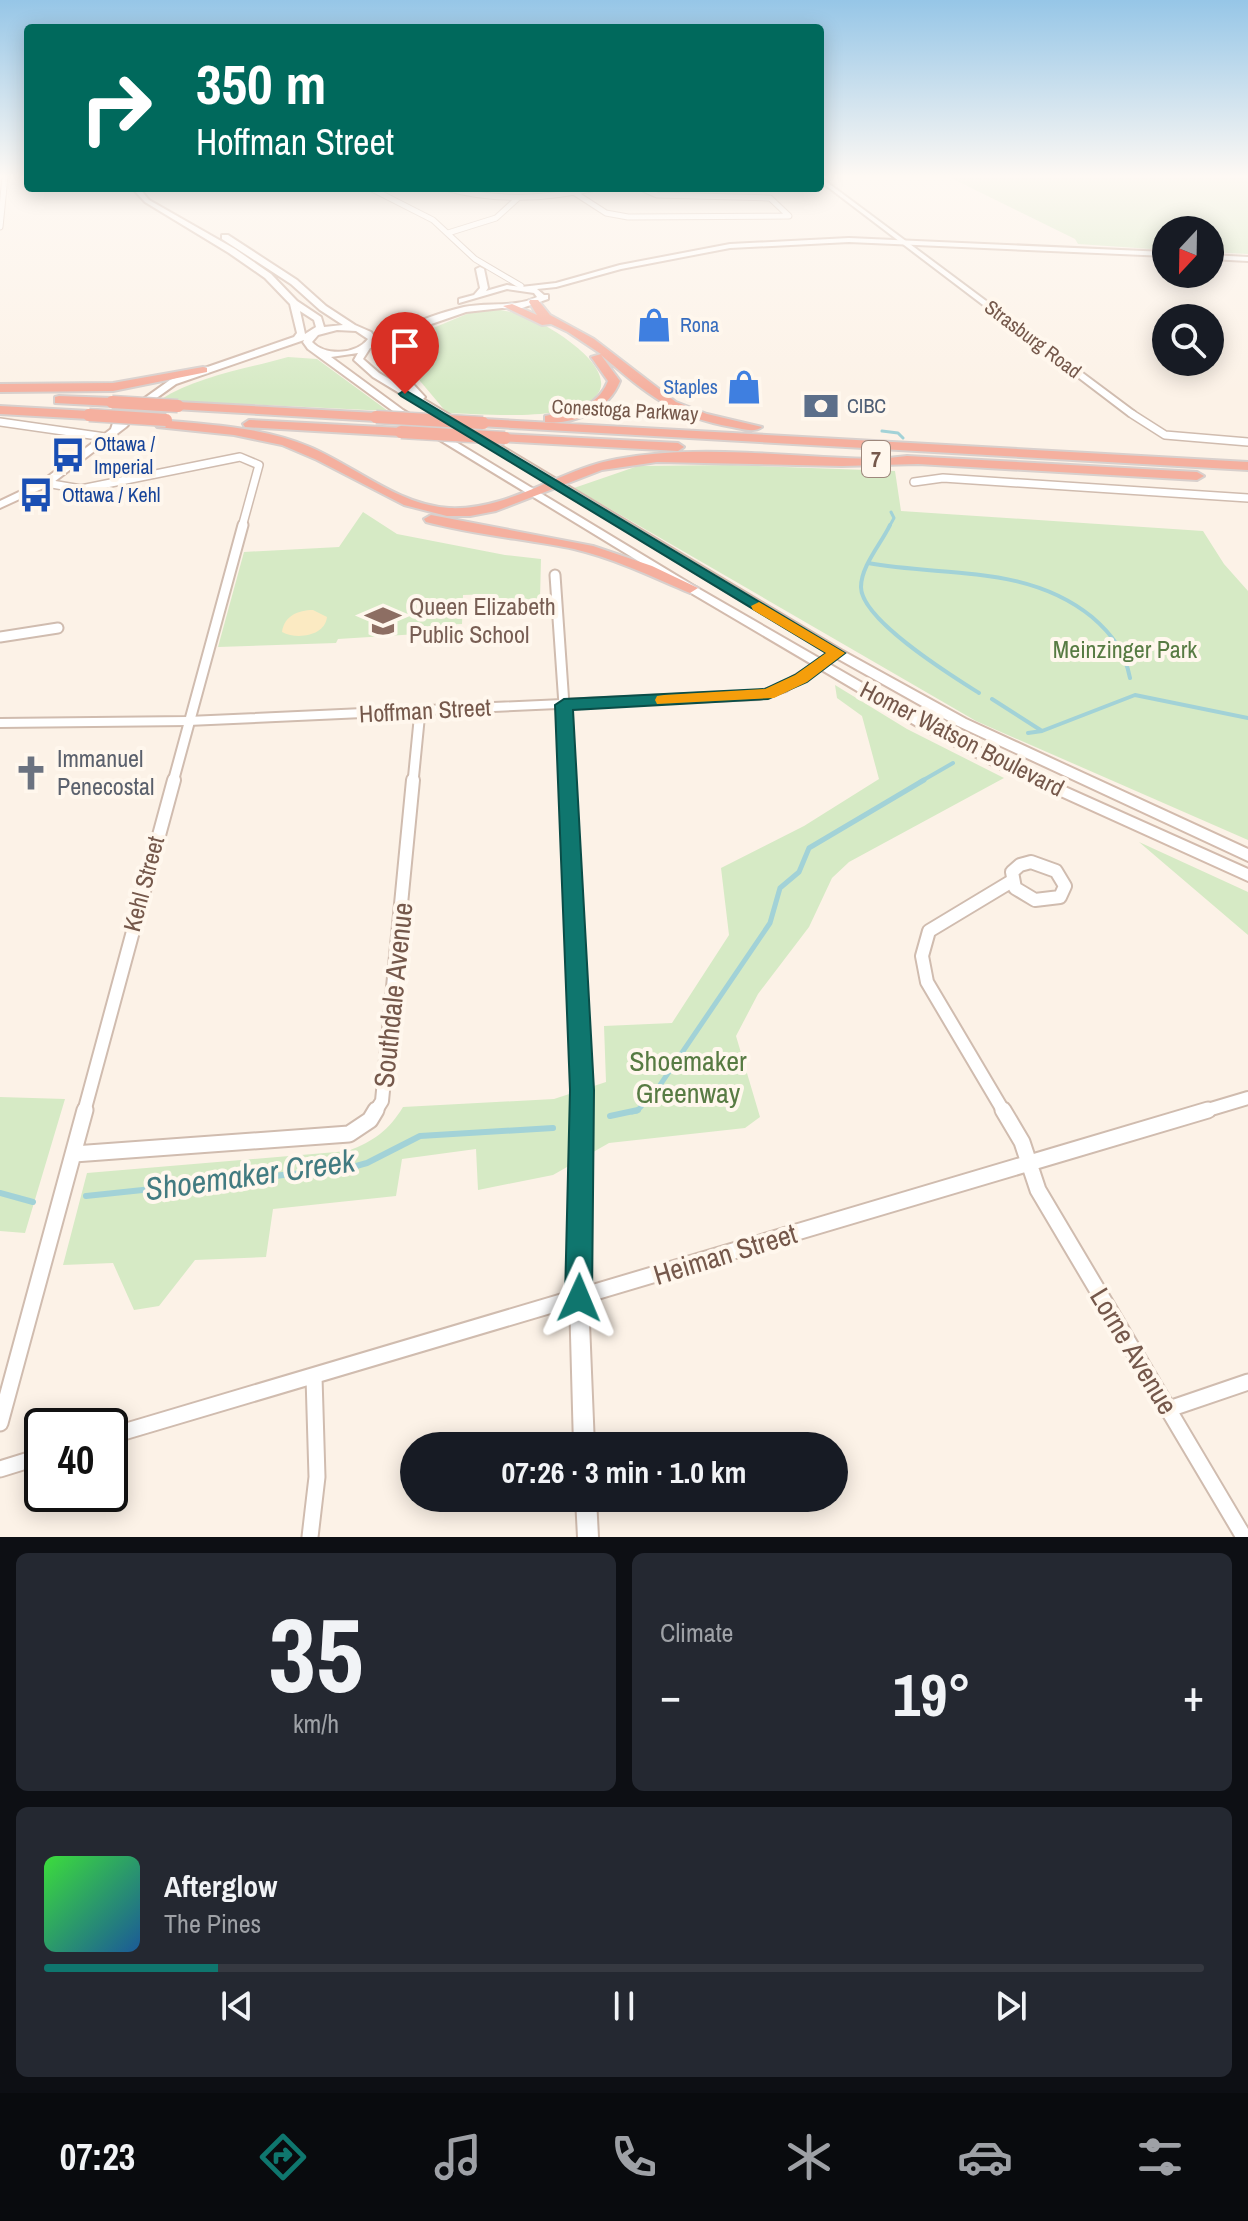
<!DOCTYPE html>
<html lang="en">
<head>
<meta charset="utf-8">
<style>
  :root { --surface:#171b24; --page:#242831; --text:#f1f3f6; --muted:#9ea1a6; --line:#363941; --accent:#0f766e }
  body { margin:0; font-family:"Archivo Narrow",sans-serif; background:var(--page); color:var(--text); height:100vh; display:flex; flex-direction:column; font-size:30px; white-space:nowrap }
  * { box-sizing:border-box; margin:0 }
  p { font-size:26px; color:var(--muted) }
  .icon { flex:none; width:44px; height:44px; fill:none; stroke:currentColor; stroke-width:2; stroke-linecap:round; stroke-linejoin:round }
  .map { position:relative; height:1537px; overflow:hidden }
  .drawer { display:flex; flex-direction:column; gap:16px; padding:16px; background:#0d0f14; flex:1 }
  .drawer>* { flex:none }
  .top-card { position:absolute; left:24px; top:24px; width:800px; height:168px; border-radius:8px; box-shadow:0 4px 20px #0003; background:#00695c; color:#fff; overflow:hidden }
  .needle { width:52px; rotate:202deg }
  .controls { position:absolute; left:1152px; top:216px; display:grid; gap:16px }
  .controls a { display:grid; place-items:center; width:72px; height:72px; border-radius:50%; background:var(--surface); box-shadow:0 4px 20px #0003; font-size:40px }
  .speed { position:absolute; left:24px; top:1408px; display:flex; gap:16px; font-size:40px; font-weight:700; text-align:center }
  .speed>* { display:grid; place-content:center; width:104px; height:104px; border-radius:50%; background:var(--surface); box-shadow:0 4px 20px #0003; line-height:1 }
  .speed .limit { border:4px solid #111; border-radius:12px; background:#fff; color:#111 }
  .pin { position:absolute; display:grid; place-items:center; width:68px; height:68px; color:#fff; margin:-82px -34px; border-radius:50% 50% 50% 0; rotate:-45deg; box-shadow:0 0 8px #0007 }
  .pin .icon { rotate:45deg }
  .me { position:absolute; width:88px; margin:-44px; rotate:1deg; stroke-linejoin:round; filter:drop-shadow(0 0 6px #0008) }
  .turn { display:flex; align-items:center; gap:28px; height:168px; padding:0 40px; font-size:36px }
  .turn .icon { width:104px; height:104px; stroke-width:2.5 }
  .turn b { display:block; font-size:56px; line-height:68px }
  .big { font-size:60px; font-weight:700; line-height:1.1 }
  .drawer .widget { flex:1; display:flex; flex-direction:column; justify-content:center; gap:12px; min-width:0; padding:0 28px; border-radius:12px; background:var(--page) }
  .drawer .dial { align-items:center; gap:0 }
  .dial b { font-size:104px; line-height:1 }
  .song { display:flex; align-items:center; gap:24px }
  .cover { width:96px; height:96px; border-radius:12px; background:linear-gradient(135deg,hsl(120 70% 55%),hsl(210 70% 35%)) }
  .played { height:8px; border-radius:4px; background:linear-gradient(90deg,var(--accent) 15%,var(--line) 15%) }
  .keys { display:flex; justify-content:space-around; direction:ltr }
  .heat { display:flex; justify-content:space-between; align-items:center; font-size:44px; direction:ltr }
  .drawer .tiles { flex:1; display:grid; gap:16px; grid-template-columns:1fr 1fr }
  .widget:last-child { grid-column:span 2 }
  .trip { position:absolute; left:400px; top:1432px; width:448px; height:80px; border-radius:40px; background:var(--surface); box-shadow:0 4px 20px #0003; font-weight:700; line-height:80px; text-align:center }
  .tabs { display:flex; height:128px; justify-content:space-around; align-items:center; background:#090b0e; color:var(--muted) }
  .tabs .icon { width:56px; height:56px }
  .tabs .selected { color:var(--accent) }
  .tabs b { font-size:36px; color:var(--text) }
  .map>svg:first-child { display:block }
  .green { fill:#d6eac5 }
  .sand { fill:#fbeac2 }
  .lines { fill:none; stroke-linecap:round; stroke-linejoin:round }
  .stream-far3 { stroke:#a2d2d7; stroke-width:3 }
  .stream-far2 { stroke:#a2d2d7; stroke-width:4 }
  .stream-far1 { stroke:#a2d2d7; stroke-width:5 }
  .stream { stroke:#a2d2d7; stroke-width:6 }
  .minor-far4-casing { stroke:#d0bcaf; stroke-width:7 }
  .minor-far3-casing { stroke:#d0bcaf; stroke-width:10 }
  .minor-far2-casing { stroke:#d0bcaf; stroke-width:13 }
  .minor-far1-casing { stroke:#d0bcaf; stroke-width:16 }
  .minor-casing { stroke:#d0bcaf; stroke-width:19 }
  .tertiary-casing { stroke:#d0bcaf; stroke-width:4 }
  .secondary-casing { stroke:#d3bbad; stroke-width:4 }
  .motorway-casing { stroke:#d8d0cd; stroke-width:4 }
  .minor-far4 { stroke:#fff; stroke-width:5 }
  .minor-far3 { stroke:#fff; stroke-width:7 }
  .minor-far2 { stroke:#fff; stroke-width:9 }
  .minor-far1 { stroke:#fff; stroke-width:12 }
  .minor { stroke:#fff; stroke-width:15 }
  .tertiary { fill:#fff; fill-rule:evenodd }
  .secondary { fill:#fff; fill-rule:evenodd }
  .motorway { fill:#f5b09f; fill-rule:evenodd }
  .motorway-bridge-casing { stroke:#d8d0cd; stroke-width:15; stroke-linecap:butt }
  .motorway-bridge { stroke:#f5b09f; stroke-width:12 }
  .route { fill:#0f766e; stroke:#0a4d48; stroke-width:2 }
  .slow { fill:#f59e0b }
  .labels { text-anchor:middle; stroke-width:8; stroke-linejoin:round; paint-order:stroke }
  .far-shop-label { font-size:20px; fill:#366cbe; stroke:#fff7ed; text-anchor:start }
  .far-street-label { font-size:20px; fill:#75584b; stroke:#fff7ed }
  .far-service-label { font-size:20px; fill:#4e5e75; stroke:#fff7ed; text-anchor:start }
  .far-transit-label { font-size:20px; fill:#164399; stroke:#fff7ed; text-anchor:start }
  .shield { fill:#fff7ed; stroke:#9e887c; stroke-width:2 }
  .shield-label { font-size:22px; font-weight:bold; fill:#75584b }
  .education-label { font-size:24px; fill:#785e54; stroke:#fff7ed; text-anchor:start }
  .park-label { font-size:24px; fill:#577b43; stroke:#fff7ed }
  .street-label { font-size:24px; fill:#75584b; stroke:#fff7ed }
  .worship-label { font-size:24px; fill:#5b616d; stroke:#fff7ed; text-anchor:start }
  .near-street-label { font-size:28px; fill:#75584b; stroke:#fff7ed }
  .near-park-label { font-size:28px; fill:#577b43; stroke:#fff7ed }
  .near-water-label { font-size:32px; font-style:italic; fill:#427b81; stroke:#fff7ed }
</style>
</head>
<body>
<div class="map">
<svg width="1248" height="1537" viewBox="0 0 1248 1537">
  <rect width="100%" height="100%" fill="#fcf2e7"/>
  <path class="green" d="M949 177H1248V254L1210 252V230H1166V250L1078 244 1075 239Z
    M501 310C511 312 522 314 530 318 552 327 624 371 594 398 566 422 483 414 447 413L415 375 413 364 420 346 414 336 474 311Z
    M288 357 317 359 388 411 160 400C197 376 246 369 288 357Z
    M730 465 895 471 901 511 1203 531 1224 564 1248 591V840L976 721 574 488 638 466Z
    M363 512 397 534 505 555 541 559 540 599 496 600 495 594 463 595 462 624 435 625 434 633 338 639 336 643 218 647 244 552 339 547Z
    M835 685 907 729 1004 778 849 862 832 878 809 927 758 994 736 1036 760 1117 745 1128 609 1143 553 1175 478 1190 476 1149 402 1159 396 1196 273 1209 266 1257 195 1260 159 1306 134 1310 113 1263 63 1265 87 1173 348 1151C374 1141 389 1130 403 1107L554 1099 606 1082 604 1026 672 1023 729 935 721 868 804 826 879 779 862 716 837 698Z
    M1139 842 1248 892V935Z
    M0 1097 65 1099 25 1233 0 1231Z"/>
  <path class="sand" d="M313 610 327 617C325 636 297 640 282 632 284 616 298 610 313 610Z"/>
  <g class="lines">
    <path class="stream-far3" d="M882 431 898 433 903 438
      M889 527 894 518 891 512"/>
    <path class="stream-far2" d="M890 525C881 544 861 566 861 587 861 620 952 676 979 693
      M868 563C944 577 1027 564 1092 617 1112 634 1125 652 1130 678
      M992 699 1042 731
      M1028 733 1042 731 1135 695 1248 718
      M920 782 953 763"/>
    <path class="stream-far1" d="M632 1112 637 1111 658 1088 770 923 780 888 799 872 809 848 924 780"/>
    <path class="stream" d="M610 1116 638 1110
      M0 1193 33 1202
      M86 1196 349 1168 367 1163 420 1136 553 1128"/>
    <g class="minor-far4-casing">
      <path id="minor-far4" d="M370 188 433 220 475 259 521 286
        M446 188C497 202 545 199 596 188
        M575 193 606 213 628 217 789 216 770 198 657 195 641 188
        M0 227 5 177
        M448 233 496 218 517 199"/>
    </g>
    <g class="minor-far3-casing">
      <path id="minor-far3" d="M1132 414 1165 435 1248 442
        M0 422 105 437
        M914 482 943 478 1248 498
        M46 483 81 489 240 457 259 465 242 527"/>
    </g>
    <g class="minor-far2-casing">
      <path id="minor-far2" d="M555 575 564 705
        M0 637 58 628
        M173 782 243 525
        M413 782 420 711"/>
    </g>
    <g class="minor-far1-casing">
      <path id="minor-far1" d="M1031 862 1056 871 1065 886 1060 897 1035 900 1015 888 1012 872 1020 865Z
        M84 1112 174 780
        M375 1112 382 1101 413 780
        M1004 1112 927 982 922 956 929 931 1012 881
        M1201 1112 1248 1098"/>
    </g>
    <g class="minor-casing">
      <path id="minor" d="M1003 1110 1022 1142 1038 1190 1244 1537
        M74 1154 349 1134 370 1120 376 1110
        M1169 1409 1248 1382
        M0 1423 85 1110
        M110 1436 1208 1110
        M0 1469 42 1456
        M310 1537 317 1477 314 1377"/>
    </g>
    <g class="tertiary-casing">
      <path id="tertiary" d="M820 177 1135 412V416H1129L820 181Z
        M837 650 841 651 842 653 841 655 786 691 759 699 570 707 590 1090 588 1298 594 1446H574L570 1298 574 1090 558 708 188 725 0 727V719L188 717 759 691 778 686Z
        M576 1498H596L598 1537H578Z"/>
    </g>
    <g class="secondary-casing">
      <path id="secondary" d="M132 188H139L149 200 235 249 271 274 297 301 321 317 324 327 343 325 320 310 291 284 222 239V235H228L297 280 326 306 355 325 371 332 376 339C405 327 433 314 464 307 488 302 515 308 537 297L534 293 507 289 459 303V299L474 295 480 288 476 269 480 267 484 269 488 288 486 291 507 285 521 287 556 283 620 265 730 244 849 238 1166 252V256L849 242 730 248 621 269 556 287 537 289 544 295H548V299L522 308H502L466 312 408 332 415 351 407 370 413 384 425 397 423 399 841 650 966 719 1248 849V861L956 725 833 656 373 377 354 360 358 353 331 357 403 410 694 586 930 722 998 757 1248 869V881L988 763 920 728 686 590 397 414 308 349 303 342 304 340 176 384 123 422 128 425 126 427 50 485 0 508V501L42 481 111 429 114 420 170 380 294 337 297 333 290 304 265 278 229 253 145 202ZM300 311 314 320 316 327 305 334ZM337 330 356 331 368 339C356 355 325 356 312 342L318 335ZM401 335 407 351 399 370 404 385 410 391 379 373 363 359 370 348Z
        M1210 255 1248 257V261L1210 259Z"/>
    </g>
    <g class="motorway-casing">
      <path id="motorway" d="M530 300H538L550 315 594 339 676 402 707 414 762 427C754 433 743 429 732 427 673 417 646 393 601 355L620 381C609 410 575 425 545 422V416C571 411 597 409 608 381L591 357 601 354 568 332 551 324 542 325 503 306 512 304 537 315 529 302Z
        M203 367 207 368V372L113 391 0 392V384L113 383Z
        M59 396 112 398 118 402 112 406 55 403V397Z
        M178 402 376 413 382 417 376 421 174 409V403Z
        M0 406 89 411 95 415 89 419 0 414Z
        M483 419 1248 462V470L479 426 477 423Z
        M161 420C211 425 263 427 310 447 355 466 398 505 449 508 509 511 560 469 617 459 702 443 793 458 879 459L907 456 1197 472 1204 476 1197 480 918 464 842 466 657 462 602 470 496 511 470 516H447L404 505 317 460 282 445 234 435 157 427 155 424Z
        M249 420 401 428 407 432 401 436 245 427 243 424Z
        M505 434 678 443 684 447 678 451 501 441 499 438Z
        M431 515 593 546 652 566 698 588 690 593 685 591C649 575 612 558 574 549 525 539 475 535 426 522L424 519Z"/>
    </g>
    <use href="#minor-far4" class="minor-far4"/>
    <use href="#minor-far3" class="minor-far3"/>
    <use href="#minor-far2" class="minor-far2"/>
    <use href="#minor-far1" class="minor-far1"/>
    <use href="#minor" class="minor"/>
    <use href="#tertiary" class="tertiary"/>
    <use href="#secondary" class="secondary"/>
    <use href="#motorway" class="motorway"/>
    <g class="motorway-bridge-casing">
      <path id="motorway-bridge" d="M112 402 178 406
        M89 415 166 420
        M376 417 483 423
        M401 432 505 438"/>
    </g>
    <use href="#motorway-bridge" class="motorway-bridge"/>
  </g>
  <linearGradient id="sky" x2="0" y2="1"><stop stop-color="#96c6e7"/><stop offset="0.45" stop-color="#fef9f4"/><stop offset="1" stop-color="#fef9f4" stop-opacity="0"/></linearGradient>
  <rect width="1248" height="392" fill="url(#sky)"/>
  <path class="route" d="M405 390 845 653 807 682 768 699 573 710 594 1090 592 1298 588 1308 579 1312 569 1308 565 1298 570 1090 555 705 564 699 765 689 795 675 826 653 401 396 399 394Z"/>
  <path class="slow" d="M759 602 845 653 807 682 774 698 657 704 655 700 657 696 664 695 765 689 795 675 826 653 753 610 751 606Z"/>
  <defs>
    <g id="shop-bare" transform="scale(2.76)"><path d="M-5-2.5h2.3a2.7 3.5 0 0 1 5.4 0H5L5.5 6h-11ZM-1.5-2.5h3a1.5 2.3 0 0 0-3 0Z" fill="#3f7fe0" stroke="#fff7ed" stroke-width="2.5" paint-order="stroke"/></g>
    <g id="bank-bare" transform="scale(2.76)"><path d="M-6-4H6V4H-6ZM0-2.3a2.3 2.3 0 1 0 0 4.6a2.3 2.3 0 1 0 0-4.6Z" fill="#5c6f8a" stroke="#fff7ed" stroke-width="2.5" paint-order="stroke"/></g>
    <g id="bus-bare" transform="scale(2.76)"><path d="M-5-6H5V4H4V6H2V4H-2V6H-4V4H-5ZM-3.5-4V0h7V-4ZM-3.5 1.2v1.5H-2V1.2ZM2 1.2v1.5H3.5V1.2Z" fill="#1a4fb4" stroke="#fff7ed" stroke-width="2.5" paint-order="stroke"/></g>
    <g id="school-bare" transform="scale(2.76)"><path d="M0-5L7-2L0 1L-7-2ZM-4 1L0 2.5L4 1V4Q0 6-4 4Z" fill="#8d6e63" stroke="#fff7ed" stroke-width="2.5" paint-order="stroke"/></g>
    <g id="church-bare" transform="scale(2.76)"><path d="M-1.2-6h2.4v3.5h3.3v2.4h-3.3V6h-2.4V-.1h-3.3v-2.4h3.3Z" fill="#6b7280" stroke="#fff7ed" stroke-width="2.5" paint-order="stroke"/></g>
  </defs>
  <g fill-rule="evenodd">
    <use href="#shop-bare" x="654" y="325"/>
    <use href="#shop-bare" x="744" y="387"/>
    <use href="#bank-bare" x="821" y="406"/>
    <use href="#bus-bare" x="68" y="455"/>
    <use href="#bus-bare" x="36" y="495"/>
    <use href="#school-bare" x="383" y="621"/>
    <use href="#church-bare" x="31" y="773"/>
  </g>
  <g class="labels">
    <g class="far-shop-label">
      <text x="680" y="332">Rona</text>
      <text x="718" y="394" text-anchor="end">Staples</text>
    </g>
    <g class="far-street-label">
      <text transform="translate(1033 339) rotate(37)" y="7">Strasburg Road</text>
      <text transform="translate(625 410) rotate(3)" y="7">Conestoga Parkway</text>
    </g>
    <g class="far-service-label">
      <text x="847" y="413">CIBC</text>
    </g>
    <g class="far-transit-label">
      <text x="94" y="451">Ottawa /<tspan x="94" dy="23">Imperial</tspan></text>
      <text x="62" y="502">Ottawa / Kehl</text>
    </g>
    <rect class="shield" x="862" y="441" width="28" height="36" rx="6"/>
    <g class="shield-label">
      <text x="876" y="467">7</text>
    </g>
    <g class="education-label">
      <text x="409" y="615">Queen Elizabeth<tspan x="409" dy="28">Public School</tspan></text>
    </g>
    <g class="park-label">
      <text x="1125" y="658">Meinzinger Park</text>
    </g>
    <g class="street-label">
      <text transform="translate(425 711) rotate(-3)" y="8">Hoffman Street</text>
      <text transform="translate(962 739) rotate(27)" y="8">Homer Watson Boulevard</text>
      <text transform="translate(144 884) rotate(-75)" y="8">Kehl Street</text>
    </g>
    <g class="worship-label">
      <text x="57" y="767">Immanuel<tspan x="57" dy="28">Penecostal</tspan></text>
    </g>
    <g class="near-street-label">
      <text transform="translate(393 995) rotate(-84)" y="10">Southdale Avenue</text>
      <text transform="translate(725 1254) rotate(-17)" y="10">Heiman Street</text>
      <text transform="translate(1134 1351) rotate(59)" y="10">Lorne Avenue</text>
    </g>
    <g class="near-park-label">
      <text x="688" y="1071">Shoemaker<tspan x="688" dy="32">Greenway</tspan></text>
    </g>
    <g class="near-water-label">
      <text transform="translate(250 1175) rotate(-8)" y="11">Shoemaker Creek</text>
    </g>
  </g>
</svg>
<div class="controls">
<a><svg class="needle" viewBox="-14 -14 28 28"><path d="M0-13l5 13h-10z" fill="#e53935"/><path d="M0 13l5-13h-10z" fill="#9ea1a6"/></svg></a>
<a><svg class="icon" aria-label="search" viewBox="0 0 24 24"><circle cx="10" cy="10" r="6"/><path d="M15 15l6 6"/></svg></a>
</div>
<div class="speed"><div class="limit">40</div></div>
<div class="pin" style="left:405px;top:394px;background:#d93025"><svg class="icon" aria-label="arrive" viewBox="0 0 24 24"><path d="M6 21V4h12l-3 4 3 4H6"/></svg></div>
<svg class="me" style="left:579px;top:1298px" viewBox="-20 -20 40 40"><path d="M0-17L14 15 0 8-14 15z" fill="#0f766e" stroke="#fff" stroke-width="4"/></svg>
<div class="trip">07:26 · 3 min · 1.0 km</div>
<div class="top-card">
<div class="turn"><svg class="icon" aria-label="right" viewBox="0 0 24 24"><path d="M7 20v-9h11M14 6l5 5-5 5"/></svg><div><b>350 m</b>Hoffman Street</div></div>
</div>
</div>
<section class="drawer">
<div class="tiles">
<div class="widget dial"><b>35</b><p>km/h</p></div>
<div class="widget"><p>Climate</p>
<div class="heat"><a>−</a><b class="big">19°</b><a>+</a></div>
</div>
<div class="widget">
<div class="song"><i class="cover"></i><div><b>Afterglow</b><p>The Pines</p></div></div>
<div class="played"></div>
<div class="keys"><svg class="icon" aria-label="previous" viewBox="0 0 24 24"><path d="M18 5L8 12l10 7zM5 5v14"/></svg><svg class="icon" aria-label="pause" viewBox="0 0 24 24"><path d="M8 5v14M16 5v14"/></svg><svg class="icon" aria-label="next" viewBox="0 0 24 24"><path d="M6 5l10 7-10 7zM19 5v14"/></svg></div>
</div>
</div>
</section>
<nav class="tabs">
<b>07:23</b>
<svg class="icon selected" aria-label="directions" viewBox="0 0 24 24"><path d="M12 3l9 9-9 9-9-9zM9 14v-3h6M13 9l2 2-2 2"/></svg>
<svg class="icon" aria-label="music" viewBox="0 0 24 24"><path d="M9 18V5l10-2v13"/><circle cx="6" cy="18" r="3"/><circle cx="16" cy="16" r="3"/></svg>
<svg class="icon" aria-label="phone" viewBox="0 0 24 24"><path d="M5 4h4l2 5-3 2q2 4 5 5l2-3 5 2v4C11 20 4 13 5 4z"/></svg>
<svg class="icon" aria-label="climate" viewBox="0 0 24 24"><path d="M12 3v18M4 7l16 10M4 17L20 7"/></svg>
<svg class="icon" aria-label="car" viewBox="0 0 24 24"><path d="M5 17H2v-5l4-1 3-4h7l3 4 3 1v5h-3M9 17h6M6 11h13"/><circle cx="7" cy="17" r="2"/><circle cx="17" cy="17" r="2"/></svg>
<svg class="icon" aria-label="filters" viewBox="0 0 24 24"><path d="M4 7h16M4 17h16"/><circle cx="9" cy="7" r="2"/><circle cx="15" cy="17" r="2"/></svg>
</nav>
</body>
</html>
